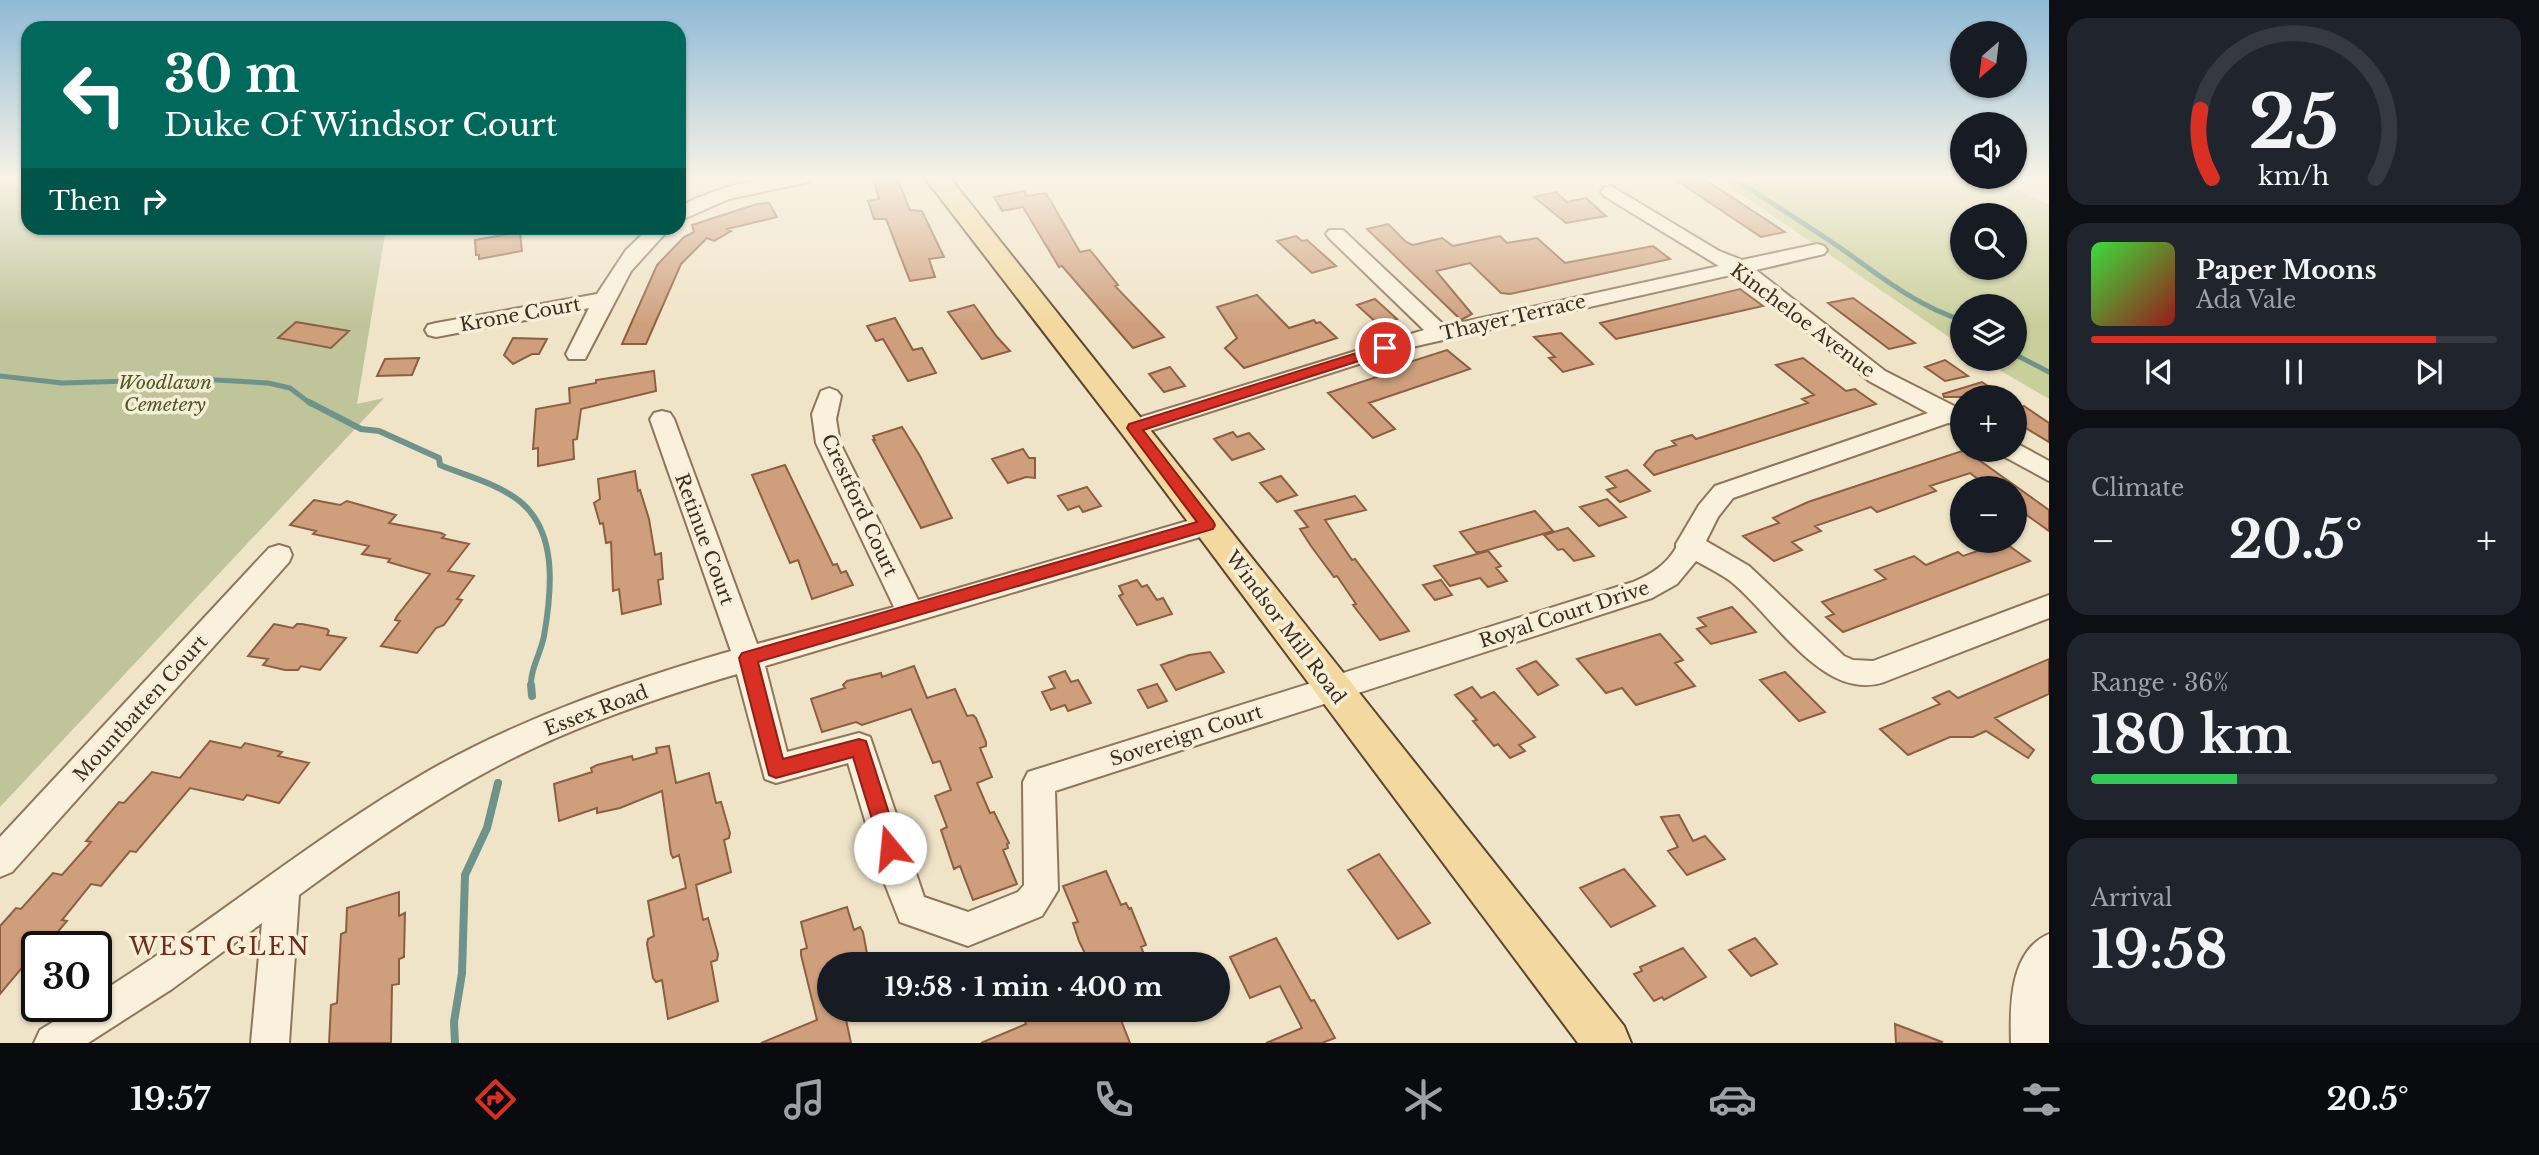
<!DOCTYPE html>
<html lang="en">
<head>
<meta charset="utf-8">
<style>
  :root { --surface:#171b24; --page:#20242c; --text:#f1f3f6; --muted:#9ea1a6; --line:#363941; --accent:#d93025 }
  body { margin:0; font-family:"Libre Baskerville",serif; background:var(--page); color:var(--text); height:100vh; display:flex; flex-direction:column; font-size:26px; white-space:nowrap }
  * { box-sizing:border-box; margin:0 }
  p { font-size:23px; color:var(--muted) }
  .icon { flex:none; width:38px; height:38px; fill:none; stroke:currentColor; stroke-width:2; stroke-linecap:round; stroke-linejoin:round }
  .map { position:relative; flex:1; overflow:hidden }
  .drawer { display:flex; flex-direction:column; gap:18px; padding:18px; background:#0d0f14; width:490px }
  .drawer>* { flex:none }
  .guide { position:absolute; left:21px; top:21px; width:665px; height:214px; border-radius:21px; box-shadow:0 2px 5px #0004; background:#00695c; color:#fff; overflow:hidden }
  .needle { width:46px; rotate:208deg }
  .buttons { position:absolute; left:1950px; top:21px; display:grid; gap:14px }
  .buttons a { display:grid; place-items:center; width:77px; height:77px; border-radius:50%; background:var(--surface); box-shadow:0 2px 5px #0004; font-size:35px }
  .speed { position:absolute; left:21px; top:931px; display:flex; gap:14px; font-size:35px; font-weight:700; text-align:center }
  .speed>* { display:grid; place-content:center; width:91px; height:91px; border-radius:50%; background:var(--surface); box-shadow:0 2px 5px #0004; line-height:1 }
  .speed .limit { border:4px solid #111; border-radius:10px; background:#fff; color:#111 }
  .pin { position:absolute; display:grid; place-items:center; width:60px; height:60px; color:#fff; margin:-30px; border:4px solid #fff; border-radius:50%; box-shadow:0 2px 7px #0007 }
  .me { position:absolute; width:77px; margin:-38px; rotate:343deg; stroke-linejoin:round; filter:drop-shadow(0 0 5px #0008) }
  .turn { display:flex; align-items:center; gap:24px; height:147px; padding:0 28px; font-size:32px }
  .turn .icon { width:91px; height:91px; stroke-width:2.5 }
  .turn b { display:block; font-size:49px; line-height:60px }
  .then { display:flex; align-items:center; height:66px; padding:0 28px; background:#0003; gap:14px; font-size:26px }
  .big { font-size:52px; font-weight:700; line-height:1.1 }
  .drawer .card { flex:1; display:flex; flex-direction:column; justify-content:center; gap:10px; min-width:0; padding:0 24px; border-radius:21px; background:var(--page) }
  .drawer .dial { align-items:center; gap:0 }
  .dial svg { height:182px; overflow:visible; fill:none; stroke:var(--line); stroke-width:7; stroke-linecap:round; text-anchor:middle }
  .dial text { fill:var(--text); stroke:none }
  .song { display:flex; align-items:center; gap:21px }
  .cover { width:84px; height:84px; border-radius:10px; background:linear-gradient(135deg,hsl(120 70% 55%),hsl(0 70% 35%)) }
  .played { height:7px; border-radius:4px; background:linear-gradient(90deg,var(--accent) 85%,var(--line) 85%) }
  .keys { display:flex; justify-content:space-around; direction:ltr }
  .heat { display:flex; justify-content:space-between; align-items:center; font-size:38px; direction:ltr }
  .charge { height:10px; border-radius:5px; background:linear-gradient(90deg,#34c759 36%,var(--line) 0) }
  .trip { position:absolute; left:817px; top:952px; width:413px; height:70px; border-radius:35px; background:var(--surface); box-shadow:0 2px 5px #0004; font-weight:700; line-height:70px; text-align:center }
  .menu { display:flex; height:112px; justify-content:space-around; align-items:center; background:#090b0e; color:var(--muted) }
  .menu .icon { width:49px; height:49px }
  .menu .on { color:var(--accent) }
  .menu b { font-size:32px; color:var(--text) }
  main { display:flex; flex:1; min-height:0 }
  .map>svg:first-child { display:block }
  .green { fill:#c9cf9b; fill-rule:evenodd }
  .cemetery { fill:#bfc49a }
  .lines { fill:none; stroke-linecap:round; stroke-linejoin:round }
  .stream-far2 { stroke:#6f938a; stroke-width:5 }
  .stream-far1 { stroke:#6f938a; stroke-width:6 }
  .stream { stroke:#6f938a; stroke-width:8 }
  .building { fill:#cf9f7d; stroke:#8d5f41; stroke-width:2 }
  .minor-casing { stroke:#8d765c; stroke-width:4 }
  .major-casing { stroke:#5b4430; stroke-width:4 }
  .minor { fill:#faf1dc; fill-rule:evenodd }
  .major { fill:#f3d9a0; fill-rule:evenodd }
  .route { fill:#d93025; stroke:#8d1f18; stroke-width:2 }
  .labels { text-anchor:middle; stroke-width:7; stroke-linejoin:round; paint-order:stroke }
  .street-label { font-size:19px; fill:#3d2e20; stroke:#f7eed8 }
  .park-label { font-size:19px; font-style:italic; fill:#4d5a26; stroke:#f7eed8 }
  .near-neighbourhood-label { font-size:24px; letter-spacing:2px; fill:#6b2e1e; stroke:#f7eed8 }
</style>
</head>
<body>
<main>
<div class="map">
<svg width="2049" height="1043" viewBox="0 0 2049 1043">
  <rect width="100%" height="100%" fill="#f0e4c8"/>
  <path class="green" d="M1718 178H1992L2049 205V399L1981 359H2014V306H1962V346ZM1962 215H2014V268H1962Z"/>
  <path class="cemetery" d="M0 178H28V228H386L357 404 384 398 0 807Z"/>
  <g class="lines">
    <path class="stream-far2" d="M1733 178C1769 202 1806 224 1842 249 1880 276 1917 306 1962 320
      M2014 354 2049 372
      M0 376 62 383 199 379 268 383 290 388 311 404"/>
    <path class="stream-far1" d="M309 402 361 429 379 431 439 458 440 465C464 475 492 482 514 497 559 527 552 590 544 636 541 653 530 669 531 687"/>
    <path class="stream" d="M531 685 532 696
      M455 1043 454 1022 462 973 465 875 487 828 498 783"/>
  </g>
  <path class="building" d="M873 178H897L910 210 922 211 944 257 929 259 935 277 910 281 886 219H874L868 201 879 199Z
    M1673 178 1704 179 1785 232 1761 237Z
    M1024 191 1027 196 1046 193 1080 252 1090 250 1118 285 1115 286 1164 337 1133 348 1062 266 1059 267 1023 207 1002 211 994 197Z
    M1556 192 1567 202 1586 198 1606 216 1566 223 1534 197Z
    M769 203 777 217 727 229 731 231 714 241 707 238 681 264 646 344H622L657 265 684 237 694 232 692 225 757 204Z
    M1388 224 1406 242 1413 245 1442 238 1453 246 1500 236 1507 243 1537 238 1565 263 1653 246 1670 259 1510 294 1501 293 1470 263 1436 271 1472 314 1461 320 1367 229Z
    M520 232 522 251 479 259V255H476L475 240Z
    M1296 236 1302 241 1307 240 1336 266 1312 273 1277 241Z
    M1740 289 1763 306 1616 339 1600 323Z
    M1257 295 1289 328 1314 320 1316 323 1320 322 1337 338 1244 368 1225 348 1237 338 1217 307Z
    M1853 298 1915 343 1889 349 1828 303Z
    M1375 299 1397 319 1379 325 1357 305Z
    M974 305 997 337 1010 351 982 359 948 312Z
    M895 318 913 350 922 348 936 373 908 381 883 339 876 341 867 326Z
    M296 322 349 331 331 348 278 338Z
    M1561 333 1593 364 1563 372 1549 358 1555 357 1534 337Z
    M513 338 547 339 539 354H532L513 364 504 355Z
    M1447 350 1470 369 1369 403 1395 429 1373 438 1328 393 1404 368 1400 365Z
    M419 358 412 375 377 376 385 359Z
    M1803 358 1846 391 1855 389 1876 404 1654 475 1644 465 1656 451 1676 445 1672 441 1692 435 1696 439 1808 403 1802 399 1814 395 1776 365Z
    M1945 360 1968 376 1945 381 1925 367Z
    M1170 367 1185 386 1164 392 1149 374Z
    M654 371 656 391 581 409 577 439 573 440 574 459 538 466V448L533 449 536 409 570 403 569 388 596 383V380Z
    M1982 382 2005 397H1944L1943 394Z
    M2024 406 2049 423V442L2014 421V410Z
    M902 427 920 456 952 518 921 528 919 524 873 440H875L873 436Z
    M1233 432 1237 437 1249 433 1264 449 1232 460 1214 439Z
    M1023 449 1029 458H1035V478L1026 477 1008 483 992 459Z
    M1965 450 2049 510V531L2014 506V488H1990L1970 473 1930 486 1936 491 1877 512 1871 507 1815 526 1821 531 1792 542 1802 550 1774 561 1743 536 1779 523 1773 518 1808 502Z
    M785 465 833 565 837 564 841 573 846 571 853 585 812 599 798 560 790 563 752 475Z
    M1627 470 1650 491 1620 502 1607 490 1616 487 1606 477Z
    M635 471 638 491 640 490 649 519 655 555 661 553 663 579 658 580 661 604 622 614 619 589 613 591 611 542 606 543 603 523 600 524 594 503 600 499 598 479Z
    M1281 476 1297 495 1277 502 1260 483Z
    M1087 487 1101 506 1083 512 1079 506 1068 510 1058 496Z
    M1355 496 1366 510 1325 520 1352 560 1355 559 1409 631 1380 640 1353 605 1356 604 1337 576 1334 577 1311 546 1300 529 1308 527 1295 511Z
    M1607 499 1626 517 1599 526 1580 507Z
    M314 500 340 505 347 501 396 515 389 523 441 533 445 535 442 538 469 544 448 571 474 576 457 599 462 600 444 625 436 628 417 653 381 646 400 621 395 620 397 616 430 574 388 562 390 559 362 554 369 546 313 534 316 531 290 525Z
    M1535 511 1553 531 1481 552H1476L1460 532Z
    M1568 528 1594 556 1574 561 1563 549 1558 550 1544 535Z
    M2004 542 2030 561 1843 632 1826 617 1834 614 1822 602 1886 579 1875 570 1914 556 1926 565 1958 552 1963 556Z
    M1488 551 1501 566 1496 568 1507 581 1488 587 1480 578 1450 586 1434 566Z
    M1137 580 1142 587 1147 585 1157 600 1163 598 1172 614 1137 625 1119 596 1123 594 1119 586Z
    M1441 580 1452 595 1435 600 1423 585Z
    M1732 607 1756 632 1711 644 1697 629 1706 626 1698 618Z
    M274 624 293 628 297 624H302L327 629 329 631 327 635 346 638 320 670 301 666 298 670H285L263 665 268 659 248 656Z
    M1660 634 1683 660 1675 663 1695 686 1636 705 1622 688 1606 693 1577 659Z
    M1210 652 1224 672 1176 690 1161 665 1189 655Z
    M2049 659V694L1995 718 2034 750 2028 758 1986 731 1973 737H1950L1908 755 1880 729 1940 704 1933 698 1949 691 1958 698Z
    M1536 661 1558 685 1538 695 1517 669Z
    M914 666 927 698 955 689 967 716 973 715 976 718 986 742V746L980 748 992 777 977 783 990 813 994 812 1009 843 1007 844 1008 848 1003 850 1017 884 973 900 960 866 954 869 941 830 947 827 935 796 951 790 940 761 933 763 911 709 862 725 856 722 822 732 811 699 845 688 843 685 847 681 881 673 882 677Z
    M1065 671 1071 682 1078 680 1091 703 1068 711 1065 705 1051 710 1042 692 1055 688 1049 677Z
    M1785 672 1825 712 1799 721 1760 680Z
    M1157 684 1167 701 1148 708 1138 690Z
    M1472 687 1481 698 1494 692 1535 737 1519 745 1525 751 1510 758 1498 744 1494 746 1473 721 1477 720 1455 695Z
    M210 741 241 748 245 743 282 752 278 756 309 763 279 803 247 795 243 800 190 788 136 852 130 851 101 886 91 884 62 920 67 921 45 947H37V957L30 965 25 964 0 994V926L16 908 21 909 53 873 62 875 91 842 86 841 119 802 124 803 152 772 180 778Z
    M669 746 676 783 709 773 716 803 721 802 730 833 729 838 724 840 731 872 696 885 703 920 708 918 718 954 717 960 711 962 718 1001 668 1019 662 980 656 982 653 978 647 944 648 939 654 936 648 901 686 888 679 855 673 858 671 854 662 791 620 808 597 813V808L559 821 554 784 592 772 591 768 597 765 632 756 633 760 657 753 656 748Z
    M1679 815 1693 841 1705 836 1725 859 1687 875 1668 851 1678 847 1661 817Z
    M1379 854 1430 923 1398 939 1348 870Z
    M1624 869 1655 906 1611 927 1580 888Z
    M1106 871 1121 905 1126 903 1129 909 1131 908 1146 945 1141 947 1148 964H1090L1079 941 1073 923 1078 922 1063 886Z
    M399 892V916L405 913 404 957 399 959V984L392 985 391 1043H329L331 1005 337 1003 341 934 346 932 347 908Z
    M847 907 854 930 860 927 863 932 869 964H830V1010H844L851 1043H761L817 1020 801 955V950L807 948 801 922Z
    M1276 938 1311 1001 1314 1000 1335 1038 1322 1043H1266L1302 1028 1280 986 1250 998 1230 957Z
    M1755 938 1777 964 1751 976 1729 950Z
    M1683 948 1706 977 1664 1000 1662 997 1654 1001 1634 974 1642 971 1640 967Z
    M1042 1010H1117L1130 1043H981L1026 1024 1024 1018Z
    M1895 1024 1942 1042 1941 1043H1896Z"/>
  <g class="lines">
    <g class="minor-casing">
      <path id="minor" d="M766 178H810L808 182 729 199 679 221V207C706 192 736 184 766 178Z
        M1611 186 1719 251 1742 260 1817 244 1824 246 1827 250 1824 254 1756 270 1885 371 1962 410V425L1948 423 1733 498 1718 517 1706 541 1749 566 1844 656 1853 660 1873 661 2049 595V618L1884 682C1822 703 1772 613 1729 580 1719 573 1707 567 1696 561L1677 584 1652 598 1055 791 1058 890 1042 916 968 946 900 922 881 874 848 763 776 783 765 779 737 674C653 699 568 728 490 770 423 806 360 850 299 895L289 1043H251L262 923 172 989 88 1043H34L40 1030 79 1006H96V995C211 924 313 837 430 770 524 717 628 681 731 651L650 419 654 413 662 411 670 413 674 419 757 644 894 607 816 443 812 414 821 391 829 388 837 391 841 396 836 419 840 443 918 600 1208 515 1217 518 1221 525 1217 532 765 666 787 752 859 733 870 737 924 897 968 912 1018 892 1024 885 1023 782 1028 772 1633 582C1652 574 1666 565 1676 548V544L1699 505 1715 486 1928 413 1869 381 1735 274 1412 347 1134 436 1125 434 1122 428 1125 422 1424 330 1329 238 1326 234 1329 230H1343L1445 326 1719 266 1604 196 1601 192 1604 188Z
        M649 228H670L631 271 585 359H569L566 354 589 308 436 337 428 335 425 330 428 325 436 323 597 294 626 250Z
        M2014 442 2049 461V481L2003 456 2000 450H2014Z
        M279 545 289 548 292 555 289 562 12 872 0 877V837L269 548Z
        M2049 934V1043H2011C2010 1007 2009 951 2049 934Z"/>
    </g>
    <g class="major-casing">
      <path id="major" d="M925 178H950L1624 1026 1631 1043H1578L1123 435Z"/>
    </g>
    <use href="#minor" class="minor"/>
    <use href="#major" class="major"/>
  </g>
  <linearGradient id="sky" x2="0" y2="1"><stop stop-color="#8fbad6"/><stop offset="0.55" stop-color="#f8f3e6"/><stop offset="1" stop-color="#f8f3e6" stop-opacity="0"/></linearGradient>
  <rect width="2049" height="324" fill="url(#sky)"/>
  <path class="route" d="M1385 344 1390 345V351L1143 430 1213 521 1215 525 1213 529 758 662 783 759 859 739 866 741 900 848 897 855 890 858 883 855 853 757 776 778 769 775 739 658 742 653 1197 522 1129 431 1127 428 1129 424Z"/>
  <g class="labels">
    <g class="street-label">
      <text transform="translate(520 314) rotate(-10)" y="7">Krone Court</text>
      <text transform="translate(1513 317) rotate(-13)" y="7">Thayer Terrace</text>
      <text transform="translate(1803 320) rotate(37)" y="7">Kincheloe Avenue</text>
      <text transform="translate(860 505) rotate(65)" y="7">Crestford Court</text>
      <text transform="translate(705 539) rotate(70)" y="7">Retinue Court</text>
      <text transform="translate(1564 614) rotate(-18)" y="7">Royal Court Drive</text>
      <text transform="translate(1286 627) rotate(53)" y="7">Windsor Mill Road</text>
      <text transform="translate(140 708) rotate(-48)" y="7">Mountbatten Court</text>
      <text transform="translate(596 710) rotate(-21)" y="7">Essex Road</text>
      <text transform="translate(1186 735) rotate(-18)" y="7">Sovereign Court</text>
    </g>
    <g class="park-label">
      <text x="165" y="389">Woodlawn<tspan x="165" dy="22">Cemetery</tspan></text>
    </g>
    <g class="near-neighbourhood-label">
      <text x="220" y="955">WEST GLEN</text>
    </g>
  </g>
</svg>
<div class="buttons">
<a><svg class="needle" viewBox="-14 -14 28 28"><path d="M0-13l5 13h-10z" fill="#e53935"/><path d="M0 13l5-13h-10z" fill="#9ea1a6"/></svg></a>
<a><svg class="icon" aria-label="sound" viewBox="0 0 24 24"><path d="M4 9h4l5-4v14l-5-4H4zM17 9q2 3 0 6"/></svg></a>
<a><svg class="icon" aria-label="search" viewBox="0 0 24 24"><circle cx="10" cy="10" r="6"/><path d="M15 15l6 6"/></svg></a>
<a><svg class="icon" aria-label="layers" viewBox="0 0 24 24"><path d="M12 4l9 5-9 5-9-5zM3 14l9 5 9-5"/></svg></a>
<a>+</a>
<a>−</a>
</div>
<div class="speed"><div class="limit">30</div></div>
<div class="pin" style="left:1385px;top:348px;background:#d93025"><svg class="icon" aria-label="arrive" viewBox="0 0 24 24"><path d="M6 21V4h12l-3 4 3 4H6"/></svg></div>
<svg class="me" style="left:890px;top:848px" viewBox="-20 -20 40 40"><circle r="19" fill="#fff"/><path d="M0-13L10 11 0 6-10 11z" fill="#d93025"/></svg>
<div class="trip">19:58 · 1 min · 400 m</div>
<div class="guide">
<div class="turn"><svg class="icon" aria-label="left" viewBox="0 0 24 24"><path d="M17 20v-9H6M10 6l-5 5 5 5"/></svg><div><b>30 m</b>Duke Of Windsor Court</div></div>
<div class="then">Then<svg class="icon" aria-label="right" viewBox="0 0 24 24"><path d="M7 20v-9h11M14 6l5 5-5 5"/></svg></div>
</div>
</div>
<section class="drawer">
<div class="card dial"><svg viewBox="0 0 100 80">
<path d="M14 69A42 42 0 1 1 86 69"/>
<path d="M14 69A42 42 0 0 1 9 39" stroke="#d93025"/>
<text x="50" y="56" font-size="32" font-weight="700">25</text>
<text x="50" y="72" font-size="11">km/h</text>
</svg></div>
<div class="card">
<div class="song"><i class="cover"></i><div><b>Paper Moons</b><p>Ada Vale</p></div></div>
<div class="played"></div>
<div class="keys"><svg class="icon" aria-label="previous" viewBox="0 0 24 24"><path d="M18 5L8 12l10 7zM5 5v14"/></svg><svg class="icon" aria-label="pause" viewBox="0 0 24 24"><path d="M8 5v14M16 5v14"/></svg><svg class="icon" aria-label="next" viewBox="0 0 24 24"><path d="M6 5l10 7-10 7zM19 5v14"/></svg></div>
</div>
<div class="card"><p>Climate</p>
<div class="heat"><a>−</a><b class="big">20.5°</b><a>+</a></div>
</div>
<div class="card"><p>Range · 36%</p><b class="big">180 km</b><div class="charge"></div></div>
<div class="card"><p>Arrival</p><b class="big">19:58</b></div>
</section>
</main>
<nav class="menu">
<b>19:57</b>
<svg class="icon on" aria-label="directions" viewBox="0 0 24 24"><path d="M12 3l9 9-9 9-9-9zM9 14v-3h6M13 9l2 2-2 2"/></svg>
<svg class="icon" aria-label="music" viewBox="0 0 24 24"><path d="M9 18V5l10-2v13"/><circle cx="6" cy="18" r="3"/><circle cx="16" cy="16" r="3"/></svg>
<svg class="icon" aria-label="phone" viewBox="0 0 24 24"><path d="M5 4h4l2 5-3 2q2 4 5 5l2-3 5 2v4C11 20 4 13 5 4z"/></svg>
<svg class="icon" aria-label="climate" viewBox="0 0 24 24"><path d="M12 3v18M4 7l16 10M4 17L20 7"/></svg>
<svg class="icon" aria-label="car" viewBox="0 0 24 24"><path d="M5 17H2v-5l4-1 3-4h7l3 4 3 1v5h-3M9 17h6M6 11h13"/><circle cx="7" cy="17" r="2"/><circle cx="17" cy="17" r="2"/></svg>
<svg class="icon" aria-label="filters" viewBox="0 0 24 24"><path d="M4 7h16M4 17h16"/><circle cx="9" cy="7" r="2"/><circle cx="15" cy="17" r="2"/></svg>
<b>20.5°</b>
</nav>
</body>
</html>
